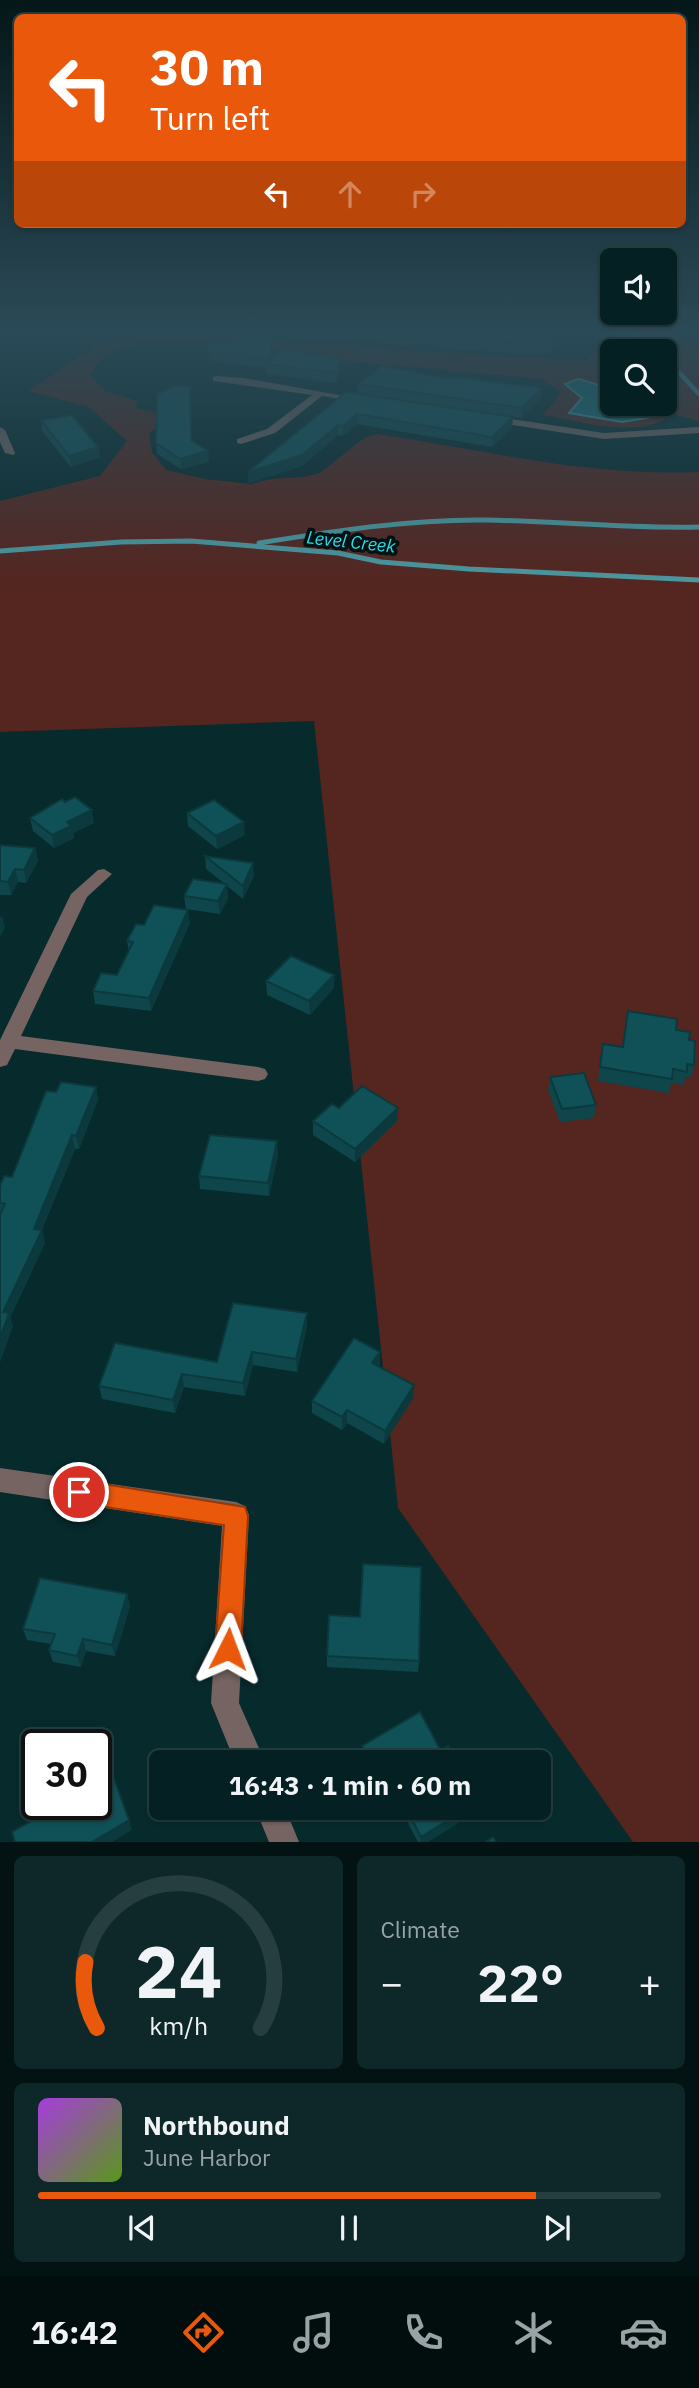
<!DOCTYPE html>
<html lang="en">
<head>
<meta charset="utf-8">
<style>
  :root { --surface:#052022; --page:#0e282a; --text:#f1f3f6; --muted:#97a3a5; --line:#263e40; --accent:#ea580c }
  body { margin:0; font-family:"IBM Plex Sans",sans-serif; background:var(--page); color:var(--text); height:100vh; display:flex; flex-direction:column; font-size:26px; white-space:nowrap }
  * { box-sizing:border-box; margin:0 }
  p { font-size:23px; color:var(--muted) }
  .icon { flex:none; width:38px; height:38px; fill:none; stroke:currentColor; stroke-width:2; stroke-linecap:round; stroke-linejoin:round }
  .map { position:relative; height:1842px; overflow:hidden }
  .side { display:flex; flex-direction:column; gap:14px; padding:14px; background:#031213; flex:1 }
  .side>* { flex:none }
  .guide { position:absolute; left:14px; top:14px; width:672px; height:214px; border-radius:10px; box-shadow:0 2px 5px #0004,0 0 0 2px var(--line); background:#ea580c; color:#fff; overflow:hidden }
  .controls { position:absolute; left:600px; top:248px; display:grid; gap:14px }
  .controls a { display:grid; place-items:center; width:77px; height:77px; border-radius:10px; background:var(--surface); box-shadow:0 2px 5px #0004,0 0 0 2px var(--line); font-size:35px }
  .speed { position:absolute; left:21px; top:1729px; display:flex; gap:14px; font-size:35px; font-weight:700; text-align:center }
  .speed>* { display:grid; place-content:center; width:91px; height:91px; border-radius:50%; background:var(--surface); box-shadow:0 2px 5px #0004,0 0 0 2px var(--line); line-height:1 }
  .speed .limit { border:4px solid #111; border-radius:10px; background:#fff; color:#111 }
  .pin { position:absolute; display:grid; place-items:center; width:60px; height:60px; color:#fff; margin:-30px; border:4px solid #fff; border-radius:50%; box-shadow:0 2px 7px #0007 }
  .me { position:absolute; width:77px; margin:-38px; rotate:3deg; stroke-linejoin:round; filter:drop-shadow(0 0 5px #0008) }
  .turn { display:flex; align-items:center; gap:24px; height:147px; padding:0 21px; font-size:32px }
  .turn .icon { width:91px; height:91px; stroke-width:2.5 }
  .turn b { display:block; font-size:49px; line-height:60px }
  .lanes { display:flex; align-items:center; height:66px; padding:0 21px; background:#0003; justify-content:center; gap:35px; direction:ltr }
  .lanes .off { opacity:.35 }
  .big { font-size:52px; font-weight:800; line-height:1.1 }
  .side .card { flex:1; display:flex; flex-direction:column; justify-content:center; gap:10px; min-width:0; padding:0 24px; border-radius:10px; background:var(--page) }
  .side .dial { align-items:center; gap:0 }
  .dial svg { height:182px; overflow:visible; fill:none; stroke:var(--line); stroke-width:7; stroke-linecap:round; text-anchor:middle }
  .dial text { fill:var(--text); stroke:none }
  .song { display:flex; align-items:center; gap:21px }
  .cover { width:84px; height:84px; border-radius:10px; background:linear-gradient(135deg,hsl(280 70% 55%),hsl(90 70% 35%)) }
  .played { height:7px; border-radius:4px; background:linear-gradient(90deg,var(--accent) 80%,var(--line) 80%) }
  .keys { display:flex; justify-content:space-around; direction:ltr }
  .heat { display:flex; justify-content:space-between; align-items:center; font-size:38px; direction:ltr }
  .side .tiles { flex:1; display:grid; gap:14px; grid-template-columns:1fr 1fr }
  .card:last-child { grid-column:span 2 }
  .trip { position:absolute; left:149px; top:1750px; width:402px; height:70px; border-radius:10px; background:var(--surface); box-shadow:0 2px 5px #0004,0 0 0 2px var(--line); font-weight:800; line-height:70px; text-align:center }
  .dock { display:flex; height:112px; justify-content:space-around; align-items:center; background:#020d0e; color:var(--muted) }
  .dock .icon { width:49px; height:49px }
  .dock .current { color:var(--accent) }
  .dock b { font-size:32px; color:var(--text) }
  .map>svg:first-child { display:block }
  .green { fill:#55251f; fill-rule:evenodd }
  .water { fill:#10727b; stroke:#4d98a0; stroke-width:2 }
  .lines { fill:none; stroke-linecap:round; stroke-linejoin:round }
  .stream-far1 { stroke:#4d98a0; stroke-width:4.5 }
  .stream { stroke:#4d98a0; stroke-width:5 }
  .street { fill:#756461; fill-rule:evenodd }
  .wall { fill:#0e464b }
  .shaded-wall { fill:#0b393d }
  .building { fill:#105157; stroke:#0b393d; stroke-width:2 }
  .route { fill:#ea580c; stroke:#983908; stroke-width:2 }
  .labels { text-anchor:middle; stroke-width:7; stroke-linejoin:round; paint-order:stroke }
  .far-water-label { font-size:18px; font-style:italic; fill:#2cdded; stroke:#021112 }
</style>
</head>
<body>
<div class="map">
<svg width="699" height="1842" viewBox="0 0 699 1842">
  <rect width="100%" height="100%" fill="#072a2d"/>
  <path class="green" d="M116 332H184L214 338 586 361 618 332H682L699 349V421L673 414C638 441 583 421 543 415L561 393 542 379 295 356 286 351C242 347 163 333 122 347 107 352 98 362 90 375L105 391 138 401 135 408 169 415 149 434 152 452 166 470 205 479 251 484 271 479 303 477 320 473 364 438 377 434C483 450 591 477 699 472V1842H633L398 1508 314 721 0 732V501L100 476 127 441 89 407 28 391ZM612 352H665V404H612Z"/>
  <path class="water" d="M578 379 603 386 612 393V404H628L647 418 622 422 569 413 582 398 565 384Z"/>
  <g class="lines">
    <path class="stream-far1" d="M630 332 659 352
      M665 357 699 394"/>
    <path class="stream" d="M259 543C334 531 410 519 486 520 557 521 628 529 699 527
      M0 551 121 542 191 541 338 553 381 562 469 569 699 580"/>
    <path class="street" d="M216 376 244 378 367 400 362 403 322 396 275 433 241 444 237 443V439L267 429 312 395 213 381V377Z
      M491 416 604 433 699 427V433L604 439 487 421 486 419Z
      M0 427 5 430 15 453 14 455 5 453 0 442Z
      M104 869 112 874 87 897 21 1036 258 1067 265 1069 268 1074 265 1079 258 1081 15 1049 7 1065 0 1067V1040L71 894 98 870Z
      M0 1468 236 1502 245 1506 249 1515 239 1703 265 1762H235L211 1703 222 1526 0 1492Z
      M255 1808H285L299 1842H269Z"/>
  </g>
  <path class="wall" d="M205 332H544L553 343 552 352 527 354 441 348V345L273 338 271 360 340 368 337 383 266 374V368L209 360 208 344 252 340Z
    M446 379 542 388 541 398 522 418 385 398 512 428 492 447 357 424 343 436 338 435 302 466 249 483 248 472 357 394V384Z
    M41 420 98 447 100 457 71 467 42 431Z
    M192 441 208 451 209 462 181 469 157 454 156 443Z
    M187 813 245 835 217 849 188 826Z
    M30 818 94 823 73 833 74 838 54 848 33 831Z
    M0 845 35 848 38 861 26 883 18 882 11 895H0Z
    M205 856 254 876 243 899 227 886 228 898 220 914 186 909 184 896 225 884 206 869Z
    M190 923 151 1011 95 1004 93 991 117 975 129 952 127 941 144 925Z
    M266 981 334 988 310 1015 267 995Z
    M628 1011 676 1030 689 1040 694 1065 691 1078 685 1077 684 1085 671 1083 669 1093 598 1081 603 1044 622 1047Z
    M550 1077 596 1105 594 1118 560 1122 548 1090Z
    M96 1087 98 1100 79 1149H75L42 1230 45 1243 10 1318 13 1326 0 1362V1186L12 1177 56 1092Z
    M339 1108 397 1121 355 1162 313 1135V1121Z
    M277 1141 278 1155 269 1196 200 1189 199 1176Z
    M307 1326 297 1372 253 1365 245 1396 184 1387 175 1413 102 1399 99 1386 217 1362Z
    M380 1352V1365L378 1366 413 1398 384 1444 347 1423 342 1430 312 1413V1401Z
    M127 1594 130 1606 115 1656 86 1651 81 1667 53 1662 49 1650 51 1644 27 1640 23 1629Z
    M360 1617 419 1661 418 1672 327 1667V1656Z
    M362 1746 441 1751 457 1762H364L362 1757Z
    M400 1808H470L469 1816 428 1842H418Z"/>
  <path class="shaded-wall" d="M542 388 541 398 522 418V408Z
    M357 414V424L343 436V426Z
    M513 417 512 428 492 447V437Z
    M338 425V435L302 466 249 483 248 472Z
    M98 447 100 457 71 467 69 456Z
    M208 451 209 462 181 469 180 459Z
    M92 810 94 823 73 833 74 838 54 848 52 835 67 822Z
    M244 822 245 835 217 849 216 836Z
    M35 848 38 861 26 883 24 870Z
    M253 863 254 876 243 899V886Z
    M15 869 18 882 11 895 8 882Z
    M227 884 228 898 220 914 218 901Z
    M188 910 190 923 151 1011 149 998Z
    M2 915 5 928 0 937V918Z
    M334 975V988L310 1015 309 1001Z
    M96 1087 98 1100 79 1149 76 1136Z
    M398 1108 397 1121 355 1162V1149Z
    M72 1135 75 1149 42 1230 45 1243 10 1318 13 1326 0 1362V1338L3 1312 34 1229Z
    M277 1141 278 1155 269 1196 268 1183Z
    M307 1313V1326L297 1372 296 1359Z
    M252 1352 253 1365 245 1396 243 1383Z
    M380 1352V1365L372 1376V1363Z
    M182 1374 184 1387 175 1413 173 1400Z
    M414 1385 413 1398 384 1444 385 1431Z
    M347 1410V1423L342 1430V1417Z
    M127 1594 130 1606 115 1656 112 1645Z
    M83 1639 86 1651 81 1667 77 1656Z
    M467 1808H470L469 1816 428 1842H421V1837Z
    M129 1820 132 1830 112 1842H92Z"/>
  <path class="building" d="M342 332H544L553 343 528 344 441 339 442 336Z
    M272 337 270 359 208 351V344Z
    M283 349 340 359 337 373 266 364Z
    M382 366 446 379 448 377 474 379 542 388 522 408 357 384Z
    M177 385 190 387 191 440 208 451 180 459 156 443 157 394Z
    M346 392 513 417 492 437 357 414 343 426 338 425 302 455 248 472Z
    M72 415 98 447 69 456 41 420Z
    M75 797 92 810 67 822 71 826 52 835 30 818 62 799 65 802Z
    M214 800 244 822 216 836 187 813Z
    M0 845 35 848 24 870 15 869 8 882 0 881Z
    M205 856 253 863 243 886Z
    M193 879 227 884 218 901 184 896Z
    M154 905 188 910 149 998 93 991 101 973 117 975 133 942 127 941 136 924 144 925Z
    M291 956 334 975 309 1001 266 981Z
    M628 1011 677 1019 676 1030 690 1032 689 1040 695 1041 694 1065 687 1064V1072L673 1069 672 1079 600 1067 603 1044 623 1047Z
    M584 1073 596 1105 562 1109 550 1077Z
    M61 1082 96 1087 76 1136 72 1135 34 1229 42 1230 3 1312 9 1313 0 1338V1214L5 1204 0 1203V1186L4 1176 12 1177 46 1091 56 1092Z
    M362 1086 398 1108 355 1149 313 1121 332 1104 339 1108Z
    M210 1135 277 1141 268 1183 199 1176Z
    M233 1303 307 1313 296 1359 252 1352 243 1383 182 1374 173 1400 99 1386 115 1343 217 1362Z
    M354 1338 380 1352 372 1363 414 1385 385 1431 347 1410 342 1417 312 1401Z
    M363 1564 421 1567 419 1661 327 1656 329 1615 360 1617Z
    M40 1578 127 1594 112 1645 83 1639 77 1656 49 1650 55 1634 23 1629Z
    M420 1712 441 1751 448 1746 457 1762H370L362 1746Z
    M113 1776 129 1820 92 1842H15L12 1832 62 1804H96V1785Z
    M406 1808H467L421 1837Z
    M493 1837 496 1842H486Z"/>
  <linearGradient id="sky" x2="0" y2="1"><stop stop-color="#041719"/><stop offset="0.56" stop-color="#2b4a57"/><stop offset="1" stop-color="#2b4a57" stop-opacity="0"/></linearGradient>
  <rect width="699" height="589" fill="url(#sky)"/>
  <path class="route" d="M79 1480 245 1507 248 1516 241 1649 237 1658 228 1662 219 1658 215 1649 224 1525 79 1503 70 1500 67 1492 70 1483Z"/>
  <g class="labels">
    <g class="far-water-label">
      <text transform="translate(351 542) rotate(6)" y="6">Level Creek</text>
    </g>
  </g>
</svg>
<div class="controls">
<a><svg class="icon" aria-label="sound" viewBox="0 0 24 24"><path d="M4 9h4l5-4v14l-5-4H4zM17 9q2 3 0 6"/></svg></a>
<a><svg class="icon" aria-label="search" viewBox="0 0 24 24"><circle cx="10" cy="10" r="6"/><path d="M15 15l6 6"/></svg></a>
</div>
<div class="speed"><div class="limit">30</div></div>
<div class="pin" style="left:79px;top:1492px;background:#d93025"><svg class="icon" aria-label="arrive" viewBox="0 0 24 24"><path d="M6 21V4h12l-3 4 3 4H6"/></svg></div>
<svg class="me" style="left:228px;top:1649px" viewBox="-20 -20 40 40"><path d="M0-17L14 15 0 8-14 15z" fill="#ea580c" stroke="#fff" stroke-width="4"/></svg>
<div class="trip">16:43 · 1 min · 60 m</div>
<div class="guide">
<div class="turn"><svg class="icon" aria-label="left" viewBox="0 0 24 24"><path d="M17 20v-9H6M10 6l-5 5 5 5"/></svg><div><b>30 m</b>Turn left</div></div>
<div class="lanes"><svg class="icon" aria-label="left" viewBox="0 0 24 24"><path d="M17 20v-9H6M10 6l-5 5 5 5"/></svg><svg class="icon off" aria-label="ahead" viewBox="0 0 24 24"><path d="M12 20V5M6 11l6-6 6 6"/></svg><svg class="icon off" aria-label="right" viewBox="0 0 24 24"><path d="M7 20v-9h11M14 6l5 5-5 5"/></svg></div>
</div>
</div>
<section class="side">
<div class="tiles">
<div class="card dial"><svg viewBox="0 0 100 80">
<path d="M14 69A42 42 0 1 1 86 69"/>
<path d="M14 69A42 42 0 0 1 9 40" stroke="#ea580c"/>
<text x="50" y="56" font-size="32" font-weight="700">24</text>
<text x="50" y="72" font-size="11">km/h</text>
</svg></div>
<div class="card"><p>Climate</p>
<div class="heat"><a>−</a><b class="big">22°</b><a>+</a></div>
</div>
<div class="card">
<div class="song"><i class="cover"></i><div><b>Northbound</b><p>June Harbor</p></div></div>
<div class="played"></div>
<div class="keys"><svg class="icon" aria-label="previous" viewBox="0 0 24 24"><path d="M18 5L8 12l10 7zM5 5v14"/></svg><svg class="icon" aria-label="pause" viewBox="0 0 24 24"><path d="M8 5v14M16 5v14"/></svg><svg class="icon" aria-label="next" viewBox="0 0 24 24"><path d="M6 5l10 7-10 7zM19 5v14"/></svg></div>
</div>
</div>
</section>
<nav class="dock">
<b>16:42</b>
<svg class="icon current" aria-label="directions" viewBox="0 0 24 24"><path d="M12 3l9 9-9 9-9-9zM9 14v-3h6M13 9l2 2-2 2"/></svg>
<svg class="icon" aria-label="music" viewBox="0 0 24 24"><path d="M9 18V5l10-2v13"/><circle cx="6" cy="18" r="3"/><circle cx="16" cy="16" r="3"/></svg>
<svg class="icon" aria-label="phone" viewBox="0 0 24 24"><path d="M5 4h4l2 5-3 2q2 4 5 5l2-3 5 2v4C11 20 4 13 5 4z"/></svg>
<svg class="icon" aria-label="climate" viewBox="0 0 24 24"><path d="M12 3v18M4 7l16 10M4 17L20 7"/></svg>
<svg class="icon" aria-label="car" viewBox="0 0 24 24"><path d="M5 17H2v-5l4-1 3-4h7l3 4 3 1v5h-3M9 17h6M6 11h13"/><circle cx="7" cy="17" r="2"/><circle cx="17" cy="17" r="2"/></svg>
</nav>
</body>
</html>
